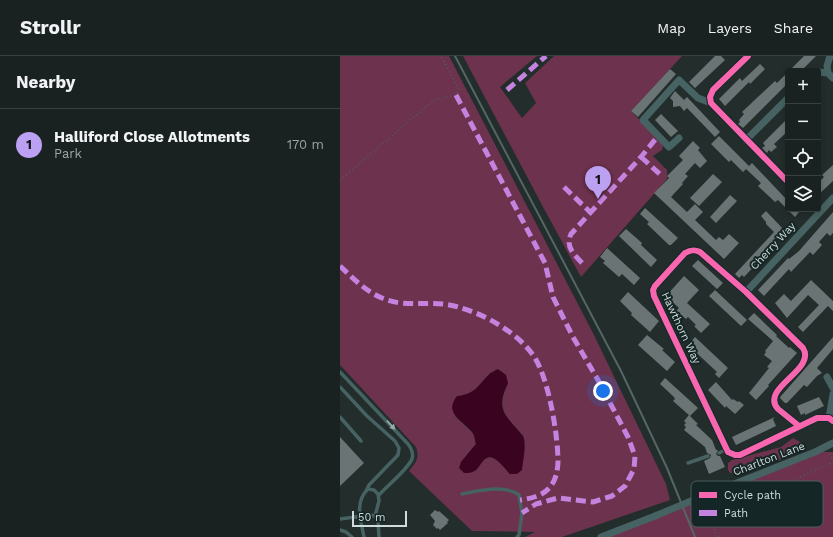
<!DOCTYPE html>
<html lang="en">
<head>
<meta charset="utf-8">
<style>
	:root { --surface:#1a2221; --page:#272f2e; --text:#f1f3f6; --muted:#9fa4a5; --line:#383f3f; --accent:#bca0f2 }
	body { margin:0; font-family:"Work Sans",sans-serif; background:var(--page); color:var(--text) }
	.controls { position:absolute; right:12px; top:12px; display:grid; overflow:hidden; border-radius:4px; box-shadow:0 2px 6px #0003 }
	.controls button { width:36px; height:36px; display:grid; place-items:center; padding:0; border:0; border-bottom:1px solid var(--line); background:var(--surface); color:var(--text); font:20px sans-serif }
	.scale { position:absolute; left:12px; bottom:10px; width:55px; box-sizing:border-box; padding-left:4px; border:2px solid #d0dbdb; border-top:0; font-size:11px; line-height:14px; white-space:nowrap; color:#d0dbdb; -webkit-text-stroke:3px #142726; paint-order:stroke }
	.you { position:absolute; left:263px; top:335px; width:14px; height:14px; margin:-10px; border:3px solid #fff; border-radius:50%; background:#1a73e8; box-shadow:0 0 0 6px #1a73e833 }
	.badge { display:grid; place-items:center; width:26px; height:26px; border-radius:50%; background:var(--accent); color:#111; font-size:13px; font-weight:700 }
	.pin { position:absolute; translate:-50% -33px; filter:drop-shadow(0 1px 2px #0008) }
	.pin::after { content:''; position:absolute; top:21px; width:14px; height:12px; background:inherit; clip-path:polygon(0 0,100% 0,50% 100%) }
	.list { margin:0; padding:0; list-style:none }
	h2 { display:flex; justify-content:space-between; align-items:center; height:52px; margin:0; padding:0 16px; font-size:17px }
	h2 small { font-size:13px; font-weight:400; color:var(--muted) }
	.list li { display:grid; grid-template-columns:26px 1fr auto; gap:12px; align-items:center; box-sizing:border-box; height:72px; padding:0 16px; border-top:1px solid var(--line) }
	.list b { display:block; font-size:15px; white-space:nowrap }
	.list p { margin:0; font-size:13px; white-space:nowrap; color:var(--muted) }
	.list em { font-size:13px; font-style:normal; color:var(--muted) }
	.icon { flex:none; width:22px; height:22px; fill:none; stroke:currentColor; stroke-width:2; stroke-linecap:round; stroke-linejoin:round }
	.map { position:relative; flex:none; width:493px; height:481px; overflow:hidden }
	header { display:flex; align-items:center; gap:24px; box-sizing:border-box; height:56px; padding:0 20px; background:var(--surface); border-bottom:1px solid var(--line) }
	header strong { font-size:19px }
	nav { display:flex; gap:22px; margin-inline-start:auto; font-size:14px }
	main { display:flex }
	aside { flex:1; background:var(--surface) }
	.map>svg:first-child { display:block }
	.green { fill:#6d324d; fill-rule:evenodd }
	.water { fill:#3a0421 }
	.building { fill:#6b7474 }
	.lines { fill:none; stroke-linecap:round; stroke-linejoin:round }
	.path { stroke:#4d6060; stroke-width:1.5; stroke-dasharray:1 3; stroke-linecap:butt }
	.lane { stroke:#476262; stroke-width:3.5 }
	.street { stroke:#476262; stroke-width:7 }
	.rail { stroke:#546666; stroke-width:2 }
	.street-bridge { stroke:#476262; stroke-width:7 }
	.quiet { stroke:#c483df; stroke-width:5; stroke-dasharray:10 5; stroke-linecap:butt }
	.cycleway-casing { stroke:#142726; stroke-width:8 }
	.cycleway { stroke:#f766af; stroke-width:6 }
	.oneway { fill:#99abab }
	.labels { text-anchor:middle; dominant-baseline:central; stroke-width:4; stroke-linejoin:round; paint-order:stroke }
	.street-label { font-size:11px; fill:#d0dbdb; stroke:#142726 }
	.key { fill:#142726; stroke:#4c5d5c; stroke-width:1 }
	.key-label { font-size:11px; fill:#d0dbdb }
</style>
</head>
<body>
<header>
<strong>Strollr</strong>
<nav><a>Map</a><a>Layers</a><a>Share</a></nav>
</header>
<main>
<aside>
<h2>Nearby<small></small></h2>
<ul class="list">
<li><span class="badge">1</span><div><b>Halliford Close Allotments</b><p>Park</p></div><em>170 m</em></li>
</ul>
</aside>
<div class="map">
<svg width="493" height="481" viewBox="0 0 493 481">
	<rect width="100%" height="100%" fill="#222d2c"/>
	<path class="green" d="M0 0H109L253 277 326 428 330 444 222 481H185L195 476 132 475 69 415C76 406 80 402 76 391L0 309ZM151 316 168 327C155 355 166 360 184 381L170 418C165 413 154 396 145 403 141 406 138 411 135 415L121 406 136 388 133 377 115 360 126 339 134 335Z
		M123 0H197L160 31 182 62 196 47 185 27 214 0H342L291 55 320 85 323 90 322 94 313 100 327 114V123L241 221 202 149Z
		M453 382 462 387V393L461 394C447 401 405 420 390 417L388 414V407L392 404 441 391Z
		M475 396H493V481H261Z"/>
	<path class="water" d="M158 313 166 319 168 327C157 350 161 355 177 373 179 376 183 379 184 383 186 392 183 404 182 414L177 418H170C165 413 160 406 155 403 145 396 141 410 136 414 132 417 128 417 124 417L119 412 121 406 136 388C135 384 135 379 132 376 123 364 103 358 117 340 141 338 140 321 158 313Z"/>
	<path class="building" d="M375 0H381L385 4 355 32 349 26Z
		M464 0H476L461 15H449Z
		M420 8 425 13 410 28 409 26 385 50 379 43 400 22 402 25Z
		M330 13 336 18 298 61 291 55Z
		M448 16V33L445 30 403 72 398 68 400 66 399 64 404 58 402 56 435 25 437 27Z
		M335 35 344 44 347 41 380 76 375 81 347 52 344 55 340 50 333 51V45L330 42Z
		M321 58 338 75 331 81 315 64Z
		M448 62V75L434 88 437 91 431 96 429 94 427 97 422 92 425 90 423 87Z
		M379 80 409 110 403 116 391 104 389 106 371 88Z
		M353 85 360 92 358 94 367 105 360 112 355 107 345 118 348 120 342 127 343 128 331 141 347 156 355 148 363 156 355 164 376 184 379 181 383 184 389 178 399 187 384 203 314 137 329 122 327 120 343 104 339 100Z
		M412 107 448 145V153H456L459 156 455 161 438 144 435 146 418 130 421 127 406 113Z
		M493 109V125L478 139V127L484 121 482 119Z
		M373 118 382 126 359 150 350 142Z
		M390 139 397 145 376 167 370 161Z
		M305 152 338 182 331 189H329L307 168 309 166 300 158Z
		M426 155 445 175 432 187 434 189 404 221 402 219 399 222 395 218 434 176 426 168V166L421 160Z
		M493 156V177L490 180 487 177 479 186 482 189 473 199 470 196 451 216 449 213 424 240 418 234 448 202 449 203 459 195Z
		M286 173 302 187 301 189 317 204 311 211 279 180Z
		M267 192 300 222 294 229 282 218 279 221 263 207 265 205 260 201Z
		M358 204 383 227 377 233 352 210Z
		M344 220 359 234 347 247 370 268 361 277 354 270 356 269 348 261 346 263 336 255 339 252 326 240Z
		M471 224 493 245V255L488 250 463 276 458 271 479 249 468 239 447 262 435 247 444 238 451 245Z
		M375 234 407 264 401 270 369 240Z
		M288 236 319 265 310 276 291 259 292 257 280 245Z
		M414 257 437 279 436 280 449 292 450 291 457 297 428 329 429 330 416 344 409 337 429 312 427 311 432 305 424 299 426 296 425 295 433 285 408 263Z
		M307 279 324 293 322 294 335 306 327 315 298 289Z
		M355 281 388 312 379 322 375 318 377 316 348 289Z
		M493 281V293L477 312 482 317 477 320 467 331 464 329 447 347H445L440 342 441 340Z
		M325 322 358 352 350 360 333 345 335 343 334 341 320 328Z
		M376 326 392 344 393 343 398 346 399 345 404 349 395 358 386 350 385 352 368 334Z
		M479 341 484 350 465 359V357L461 359 457 350Z
		M349 359 358 368 356 369 372 384 376 394H378L376 398 378 400H380L385 411 369 418 364 405 370 402 371 399 367 397 365 391 344 374 346 371 344 369 346 367 344 365Z
		M435 361 433 363 436 370 396 389 392 381Z
		M0 381 24 407 0 430Z
		M95 454 98 456 99 455 109 464 107 466 108 467 100 474 98 472 97 473 93 469 95 465 90 459Z"/>
	<g class="lines">
		<path class="path" d="M0 124 94 44 116 39 119 34 101 0
			M378 481 366 457 370 450 399 439H429L450 426 493 406 489 396"/>
		<path class="lane" d="M0 316 68 388C71 392 74 397 72 403 68 413 47 430 39 439
			M0 331 27 360 55 385 59 392 58 399 29 429 26 435
			M0 361 21 385
			M379 397 387 393
			M348 407 368 400
			M122 438C139 435 164 428 179 439L182 457 179 479 177 481
			M0 463 30 459 35 460
			M0 474 6 476 12 481
			M24 481C21 465 14 446 28 433L34 434 38 438 39 445 35 460 38 465 39 481"/>
		<path class="street" d="M408 0 373 34 370 41 371 47 448 126
			M478 16 488 17 493 22
			M488 17 487 10 490 0
			M339 82 329 91 303 64 339 24 358 42 371 47
			M406 84 448 42
			M406 236 493 142
			M487 321 493 332
			M489 362 493 338
			M459 370 438 353C419 332 477 314 463 292L406 236 360 196C354 193 350 194 345 197L315 230 313 234 314 240 388 396 395 399H400L477 362H489L493 365
			M356 443 475 396 493 387
			M261 481 315 460"/>
		<path class="rail" d="M115 0 281 315 327 412 355 481"/>
		<path class="street-bridge" d="M315 460 356 443"/>
		<path class="quiet" d="M167 34 206 0
			M116 39 205 207 213 241 233 281 258 324 288 381 295 400 294 413 285 430 272 440 253 446 218 442 196 448 182 457
			M301 101 322 120
			M224 131 250 156
			M242 207C234 198 225 191 231 178L301 101 318 80
			M0 210C18 227 34 244 61 247 80 249 99 245 118 251 145 258 180 278 195 302 209 325 218 379 218 406 217 431 205 441 180 444"/>
		<defs>
			<path id="cycleway" d="M408 0 373 34 370 41 371 47 448 126
				M459 370 438 353C419 332 477 314 463 292L406 236 360 196C354 193 350 194 345 197L315 230 313 234 314 240 388 396 395 399H400L477 362H489L493 365"/>
		</defs>
		<use href="#cycleway" class="cycleway-casing"/>
		<use href="#cycleway" class="cycleway"/>
	</g>
	<defs><path id="oneway-solid" d="M-6-.8H1V-3.2L6.5 0L1 3.2V.8H-6Z"/></defs>
	<use class="oneway" href="#oneway-solid" transform="translate(51 369) rotate(47)"/>
	<g class="labels">
		<g class="street-label">
			<text transform="translate(433 190) rotate(-47)">Cherry Way</text>
			<text transform="translate(341 272) rotate(65)">Hawthorn Way</text>
			<text transform="translate(429 403) rotate(-21)">Charlton Lane</text>
		</g>
	</g>
	<rect x="351" y="425" width="132" height="46" rx="6" class="key"/>
	<rect x="359" y="436" width="18" height="6" fill="#f766af"/>
	<rect x="359" y="454" width="18" height="6" fill="#c483df"/>
	<g class="key-label">
		<text x="384" y="443">Cycle path</text>
		<text x="384" y="461">Path</text>
	</g>
</svg>
<div class="controls">
<button>+</button>
<button>−</button>
<button><svg class="icon" aria-label="locate" viewBox="0 0 24 24"><circle cx="12" cy="12" r="6"/><path d="M12 2v4M12 18v4M2 12h4M18 12h4"/></svg></button>
<button><svg class="icon" aria-label="layers" viewBox="0 0 24 24"><path d="M12 4l9 5-9 5-9-5zM3 14l9 5 9-5"/></svg></button>
</div>
<div class="scale">50 m</div>
<div class="you"></div>
<div class="pin badge" style="left:258px;top:143px">1</div>
</div>
</main>
</body>
</html>
